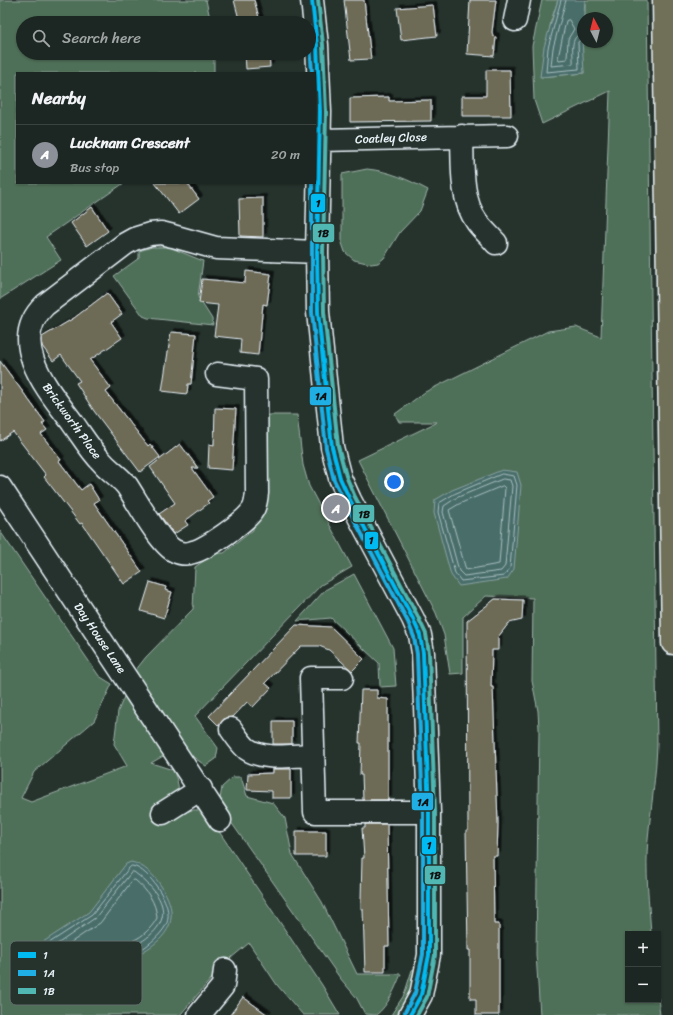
<!DOCTYPE html>
<html lang="en">
<head>
<meta charset="utf-8">
<style>
	:root { --surface:#1c2622; --page:#252e2a; --text:#f1f3f6; --muted:#a0a5a5; --line:#3a4340; --accent:#8c9099 }
	body { margin:0; font-family:Sriracha,sans-serif; background:var(--page); color:var(--text) }
	.controls { position:absolute; right:12px; bottom:12px; display:grid; overflow:hidden; border-radius:0px; box-shadow:0 1px 3px #0004 }
	.controls button { width:36px; height:36px; display:grid; place-items:center; padding:0; border:0; border-bottom:1px solid var(--line); background:var(--surface); color:var(--text); font:20px sans-serif }
	.compass { position:absolute; left:577px; top:12px; width:36px; height:36px; border-radius:50%; background:var(--surface); box-shadow:0 1px 3px #0004; rotate:353deg }
	.you { position:absolute; left:394px; top:482px; width:14px; height:14px; margin:-10px; border:3px solid #fff; border-radius:50%; background:#1a73e8; box-shadow:0 0 0 6px #1a73e833 }
	.badge { display:grid; place-items:center; width:26px; height:26px; border-radius:50%; background:var(--accent); color:#fff; font-size:13px; font-weight:700 }
	.pin { position:absolute; translate:-50% -50%; border:2px solid #fff; box-shadow:0 1px 4px #0006 }
	.list { margin:0; padding:0; list-style:none }
	h2 { display:flex; justify-content:space-between; align-items:center; height:52px; margin:0; padding:0 16px; font-size:17px }
	h2 small { font-size:13px; font-weight:400; color:var(--muted) }
	.list li { display:grid; grid-template-columns:26px 1fr auto; gap:12px; align-items:center; box-sizing:border-box; height:60px; padding:0 16px; border-top:1px solid var(--line) }
	.list b { display:block; font-size:15px; white-space:nowrap }
	.list p { margin:0; font-size:13px; white-space:nowrap; color:var(--muted) }
	.list em { font-size:13px; font-style:normal; color:var(--muted) }
	.icon { flex:none; width:22px; height:22px; fill:none; stroke:currentColor; stroke-width:2; stroke-linecap:round; stroke-linejoin:round }
	.map { position:relative; flex:none; width:673px; height:1015px; overflow:hidden }
	.search { position:absolute; background:var(--surface); box-shadow:0 1px 3px #0004; left:16px; top:16px; width:300px; height:44px; display:flex; align-items:center; gap:10px; box-sizing:border-box; padding:0 14px; border-radius:22px; color:var(--muted); font-size:15px }
	.panel { position:absolute; background:var(--surface); box-shadow:0 1px 3px #0004; left:16px; top:72px; width:300px; height:112px; border-radius:0px }
	.map>svg:first-child { display:block }
	.green { fill:#4f6f59; stroke:#9cb0a8 }
	.water { fill:#496e6b; stroke:#89a2a3 }
	.lines { fill:none; stroke-linecap:round; stroke-linejoin:round }
	.shore { stroke:#a8bdc0; stroke-width:1 }
	.building { fill:#6d6b56; stroke:#e8f1f8; filter:url(#shadow) }
	.minor-casing { stroke:#e8f1f8; stroke-width:25 }
	.highway-casing { stroke:#e8f1f8; stroke-width:25 }
	.minor { stroke:#26332d; stroke-width:22 }
	.highway { stroke:#706f59; stroke-width:22 }
	.bus-1-casing { stroke:#26332d; stroke-width:7 }
	.bus-2-casing { stroke:#26332d; stroke-width:7 }
	.bus-3-casing { stroke:#26332d; stroke-width:7 }
	.bus-1 { stroke:#00baf2; stroke-width:4 }
	.bus-2 { stroke:#1fafe5; stroke-width:4 }
	.bus-3 { stroke:#50b7b3; stroke-width:4 }
	.labels { text-anchor:middle; dominant-baseline:central; stroke-width:3; stroke-linejoin:round; paint-order:stroke }
	.street-label { font-size:12px; fill:#e8f1f8; stroke:#26332d }
	.key { fill:#26332d; stroke:#606c6a; stroke-width:1 }
	.key-label { font-size:11px; fill:#e8f1f8 }
	.line-badge { stroke:#26332d; stroke-width:1.5 }
	.pale-badge-label { font-size:11px; text-anchor:middle; font-weight:bold; fill:#111 }
</style>
</head>
<body>
<div class="map">
<svg width="673" height="1015" viewBox="0 0 673 1015">
	<defs>
		<filter id="shadow"><feDropShadow dx="3.5" dy="-3.5" stdDeviation="0" flood-color="#0009"/></filter>
	</defs>
	<rect width="100%" height="100%" fill="#26332d"/>
	<filter id="ink" filterUnits="userSpaceOnUse"><feTurbulence type="fractalNoise" baseFrequency=".025" numOctaves="2"/><feDisplacementMap in="SourceGraphic" scale="8" xChannelSelector="R" yChannelSelector="G"/><feConvolveMatrix kernelMatrix="1 2 1 2 8 2 1 2 1" color-interpolation-filters="sRGB"/></filter>
	<g filter="url(#ink)">
		<path class="green" d="M0 0H206L211 23H23V53H214V73H17V183H124L46 237 61 260 0 299Z
			M542 0H558L551 21 541 77 584 73 582 56 583 31V42H607V18H585V0H647L657 744C656 776 651 807 648 839 645 871 649 902 651 934H628V1000H658V998L660 1015H540L536 954 539 729 538 711 532 681 533 598 486 596 463 617V673L450 674 444 635 436 613 358 460 437 422H399L395 414 425 392 548 331 576 327 601 337 610 91 542 124 534 100 532 46Z
			M367 169C389 171 409 180 428 190L420 211 400 232 384 258 378 263 371 264 354 260 345 252 342 243V174Z
			M152 247H169L203 261 198 297 212 319 213 325 148 318 143 316 114 276 139 258V251Z
			M268 415H297L303 465 309 486 352 567 321 585 195 716 218 748 216 759 206 766 179 747 151 763 173 770C183 792 178 800 170 821 182 814 191 806 206 812L322 985 340 1015H303L277 985 249 943 225 963 180 1015H0V531L99 676 112 684 94 721 34 772 21 798 31 802 127 766 114 744 118 711 135 671 146 657 193 609 195 567 215 553H224L253 530 252 520 263 504Z
			M354 574 393 648 396 686 380 687 379 663 331 618 297 621 325 590Z
			M233 777H241L247 796 273 803 285 818 292 854 322 902 357 974H401C395 988 389 1005 376 1015L365 1014 356 997 340 978 219 805 222 787Z
			M414 969 416 970C413 987 406 1000 398 1015H391L404 995 412 970Z"/>
		<path class="water" d="M558 0H585L582 38 584 73 540 77 544 47Z
			M502 470 517 472 521 485 514 569 507 579 459 586 451 575 434 513 435 500 452 490Z
			M131 862C143 864 155 876 161 886 193 934 143 954 105 968 94 972 73 981 61 976 50 972 45 961 40 951L43 942 89 912 126 864Z"/>
		<g class="lines">
			<path class="shore" d="M561 0 548 48 546 72 579 69 578 42 583 38
				M566 0 553 48 551 66 573 64C574 54 568 36 583 33
				M569 20 574 29 568 39 567 59 559 60 558 58 566 21Z
				M502 474 514 476 517 485 510 568 504 576 461 581 455 573 438 512 439 503 454 494Z
				M503 479 510 480 512 486 505 566 501 571 464 576 459 571 443 512 444 506 456 498Z
				M503 486 505 488 499 564 466 570 449 510 459 504Z
				M132 866C141 867 152 879 157 887 164 897 172 913 166 925 162 933 153 941 145 947 133 955 79 975 64 973 54 971 48 959 45 950L46 945 92 915 129 868Z
				M132 872H134C192 916 152 942 103 959 93 962 75 971 64 967 57 965 51 955 50 949L95 918Z
				M133 880H135C147 890 156 902 157 918 153 926 145 934 138 938 126 945 79 963 67 962 63 961 58 955 58 951L100 923Z"/>
		</g>
		<path class="building" d="M234 0H254L260 21 240 23Z
			M344 0H364L371 59 351 60Z
			M470 0H496L492 32 493 36 496 37 494 56 467 54Z
			M433 5 437 36 401 40 397 8Z
			M245 53H269L270 67 246 69Z
			M486 70H510L511 116H462V96H486Z
			M389 97V101L431 100V121L350 122V98Z
			M155 183H187L199 199 179 214Z
			M263 198V237L240 236 239 199Z
			M92 207 108 231 87 246 71 223Z
			M246 271 271 274 267 305 263 304 258 355 240 353 241 339 214 336 218 305 199 303 202 279 245 283Z
			M107 293 122 314 111 322 122 338 90 360 111 388 106 392 148 446 150 444 160 457 140 472 94 411 76 383 80 381 61 355 53 361 42 346V337L74 318Z
			M171 332 196 334 191 384H188L187 394 162 391Z
			M0 361 45 422 42 424 47 430 41 434 61 460 59 461 81 490 89 484 99 500 94 503 142 572 124 584 82 523 80 524 51 486 44 477 46 475 13 432 0 441Z
			M215 408 236 409 232 470 208 468 209 444 214 445Z
			M180 444 198 468H192L213 497 207 501 209 503 185 521 188 525 174 534 159 514 175 503 150 467Z
			M150 582 166 587 165 590 172 592 164 618 141 611Z
			M495 599 523 600 522 620 509 623 498 637V650H492L491 687H493L498 823 497 856H493L494 924H499V1015H476V999H470V950H468L466 831H468L467 621Z
			M296 625 331 627 364 659 352 671 329 650 319 646H301L265 683 271 688 253 707 247 702 233 717 224 719 219 726 209 716Z
			M361 690H377V698L388 699V800H363L362 775H360L361 743H359Z
			M273 721H292V744H273Z
			M273 769H291V798H272V791L247 790 248 774 273 773Z
			M365 824H387L389 946H385V972H365L363 909H361V900L362 858H364L362 828H365Z
			M296 831H326V856H296Z
			M243 997 268 1015H230Z"/>
		<g class="lines">
			<defs>
				<path id="minor" d="M312 0 317 45 320 112 317 252 318 312 332 447 340 478 350 500 413 619 420 635 423 653 429 812V955L421 995 410 1015
					M515 20 519 0
					M462 136C463 164 460 199 477 222 483 230 490 236 496 243
					M320 140 507 136
					M217 374 256 379 257 493C256 499 256 506 252 511 245 522 206 549 193 552 188 554 181 554 175 551 161 545 137 501 127 486 120 477 110 471 103 463 91 451 82 436 72 422 48 390 6 342 45 305L125 244 134 239 150 234 161 233 173 236 216 248 317 252
					M0 487 220 820
					M342 678H311L315 812H429
					M231 729C236 736 241 744 247 749 264 761 293 755 313 755
					M163 813 201 789
					M199 1015 223 986 225 970"/>
				<path id="highway" d="M664 0 673 643"/>
			</defs>
			<use href="#minor" class="minor-casing"/>
			<use href="#highway" class="highway-casing"/>
			<use href="#minor" class="minor"/>
			<use href="#highway" class="highway"/>
			<defs>
				<path id="bus-1" d="M312 0 317 45 320 112 317 252 318 312 332 447 340 478 350 500 413 619 420 635 423 653 429 812V955L421 995 410 1015"/>
				<path id="bus-2" d="M309 27 312 73
					M312 183V312L326 448 334 480 345 502 408 622 414 637 417 654 423 812V954L415 993 405 1012"/>
				<path id="bus-3" d="M318 0 323 45 326 112 323 252 324 312 338 446 346 476 355 497 418 617 426 634 429 653 435 812V955L427 997 417 1015"/>
			</defs>
			<use href="#bus-1" class="bus-1-casing"/>
			<use href="#bus-2" class="bus-2-casing"/>
			<use href="#bus-3" class="bus-3-casing"/>
			<use href="#bus-1" class="bus-1"/>
			<use href="#bus-2" class="bus-2"/>
			<use href="#bus-3" class="bus-3"/>
		</g>
	</g>
	<g class="labels">
		<g class="street-label">
			<text transform="translate(391 138) rotate(-2)">Coatley Close</text>
			<text transform="translate(72 421) rotate(54)">Brickworth Place</text>
			<text transform="translate(100 638) rotate(56)">Day House Lane</text>
		</g>
	</g>
	<rect x="10" y="941" width="132" height="64" rx="6" class="key"/>
	<rect x="18" y="952" width="18" height="6" fill="#00baf2"/>
	<rect x="18" y="970" width="18" height="6" fill="#1fafe5"/>
	<rect x="18" y="988" width="18" height="6" fill="#50b7b3"/>
	<g class="key-label">
		<text x="43" y="959">1</text>
		<text x="43" y="977">1A</text>
		<text x="43" y="995">1B</text>
	</g>
	<g class="line-badge">
		<rect x="310" y="193" width="16" height="20" rx="4" fill="#00baf2"/>
		<rect x="312" y="223" width="23" height="20" rx="4" fill="#50b7b3"/>
		<rect x="309" y="386" width="23" height="20" rx="4" fill="#1fafe5"/>
		<rect x="352" y="504" width="23" height="19" rx="4" fill="#50b7b3"/>
		<rect x="364" y="531" width="15" height="19" rx="4" fill="#00baf2"/>
		<rect x="411" y="792" width="23" height="19" rx="4" fill="#1fafe5"/>
		<rect x="421" y="836" width="16" height="19" rx="4" fill="#00baf2"/>
		<rect x="424" y="865" width="22" height="20" rx="4" fill="#50b7b3"/>
	</g>
	<g class="pale-badge-label">
		<text x="318" y="207">1</text>
		<text x="323" y="237">1B</text>
		<text x="321" y="400">1A</text>
		<text x="364" y="518">1B</text>
		<text x="371" y="544">1</text>
		<text x="423" y="806">1A</text>
		<text x="429" y="849">1</text>
		<text x="435" y="879">1B</text>
	</g>
</svg>
<div class="controls">
<button>+</button>
<button>−</button>
</div>
<svg class="compass" viewBox="-18 -18 36 36"><path d="M0-13l5 13h-10z" fill="#e53935"/><path d="M0 13l5-13h-10z" fill="#a0a5a5"/></svg>
<div class="you"></div>
<div class="pin badge" style="left:336px;top:508px">A</div>
<div class="search"><svg class="icon" aria-label="search" viewBox="0 0 24 24"><circle cx="10" cy="10" r="6"/><path d="M15 15l6 6"/></svg>Search here</div>
<section class="panel">
<h2>Nearby<small></small></h2>
<ul class="list">
<li><span class="badge">A</span><div><b>Lucknam Crescent</b><p>Bus stop</p></div><em>20 m</em></li>
</ul>
</section>
</div>
</body>
</html>
